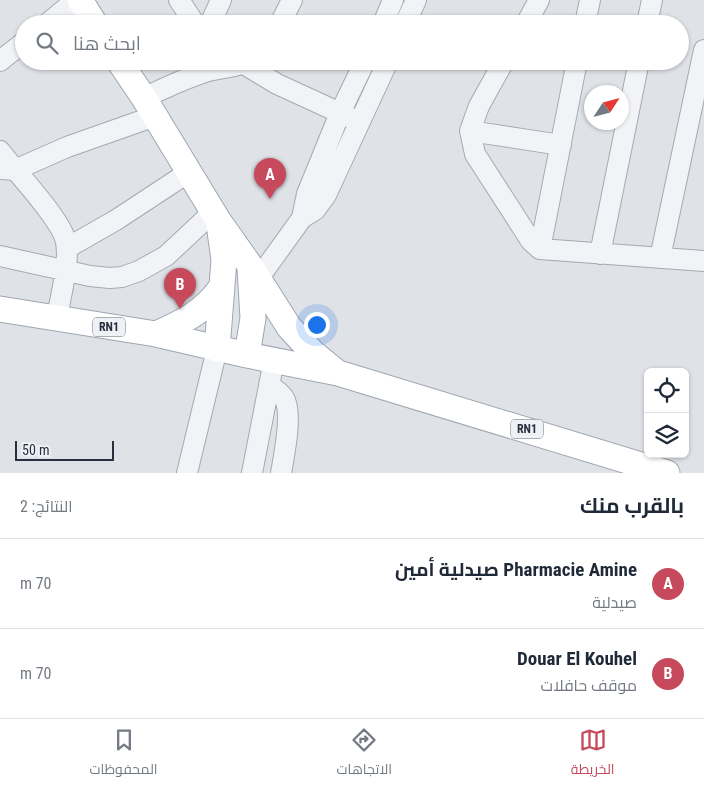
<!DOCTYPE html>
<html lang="ar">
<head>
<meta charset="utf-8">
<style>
	:root { --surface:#fff; --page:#f2f2f3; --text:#1f2937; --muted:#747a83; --line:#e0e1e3; --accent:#c64a5b }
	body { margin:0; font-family:"Roboto Condensed",Cairo,sans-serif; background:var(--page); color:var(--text); direction:rtl }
	.controls { position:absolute; right:15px; bottom:15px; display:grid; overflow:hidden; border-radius:8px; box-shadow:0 1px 4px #0004 }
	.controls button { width:45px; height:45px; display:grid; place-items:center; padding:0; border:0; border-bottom:1px solid var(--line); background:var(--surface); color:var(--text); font:25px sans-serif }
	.compass { position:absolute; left:584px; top:85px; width:45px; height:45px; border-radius:50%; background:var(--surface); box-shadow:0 1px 4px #0004; rotate:54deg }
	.scale { position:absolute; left:15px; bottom:12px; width:99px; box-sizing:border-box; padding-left:5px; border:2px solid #29303d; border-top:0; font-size:14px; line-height:18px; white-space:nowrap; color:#29303d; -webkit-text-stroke:4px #eef1f5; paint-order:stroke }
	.you { position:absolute; left:316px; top:324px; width:18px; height:18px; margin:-12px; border:4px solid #fff; border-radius:50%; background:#1a73e8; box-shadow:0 0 0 8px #1a73e833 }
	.badge { display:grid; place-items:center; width:32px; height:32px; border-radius:50%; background:var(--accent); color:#fff; font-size:16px; font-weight:700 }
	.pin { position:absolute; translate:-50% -41px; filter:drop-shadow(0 1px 2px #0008) }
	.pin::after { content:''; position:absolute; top:26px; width:18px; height:15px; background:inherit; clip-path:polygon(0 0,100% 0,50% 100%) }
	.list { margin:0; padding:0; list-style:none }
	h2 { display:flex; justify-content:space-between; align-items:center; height:65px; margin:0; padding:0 20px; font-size:21px }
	h2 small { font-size:16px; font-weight:400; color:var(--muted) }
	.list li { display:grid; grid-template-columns:32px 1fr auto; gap:15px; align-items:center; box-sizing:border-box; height:90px; padding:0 20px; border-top:1px solid var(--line) }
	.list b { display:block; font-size:19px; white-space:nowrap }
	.list p { margin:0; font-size:16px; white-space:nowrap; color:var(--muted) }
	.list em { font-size:16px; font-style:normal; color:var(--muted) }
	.icon { flex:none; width:28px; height:28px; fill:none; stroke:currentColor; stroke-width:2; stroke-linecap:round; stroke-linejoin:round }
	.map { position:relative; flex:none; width:704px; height:473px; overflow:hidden; direction:ltr }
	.search { position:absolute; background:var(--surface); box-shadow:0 1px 4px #0004; left:15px; right:15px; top:15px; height:55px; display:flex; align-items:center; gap:12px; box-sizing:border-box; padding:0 18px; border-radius:28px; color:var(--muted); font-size:19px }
	.sheet { height:245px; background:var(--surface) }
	nav { display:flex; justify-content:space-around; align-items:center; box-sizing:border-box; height:70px; border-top:1px solid var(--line); background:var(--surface); font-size:14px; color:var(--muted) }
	nav a { display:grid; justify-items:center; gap:2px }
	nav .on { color:var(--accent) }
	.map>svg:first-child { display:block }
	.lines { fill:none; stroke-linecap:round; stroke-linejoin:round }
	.minor-casing { stroke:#a5a9b1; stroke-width:22 }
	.major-casing { stroke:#9fa6b2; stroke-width:27 }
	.minor { stroke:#f1f3f6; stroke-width:20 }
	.major { stroke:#fff; stroke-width:25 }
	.labels { text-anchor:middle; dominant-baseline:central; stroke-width:4.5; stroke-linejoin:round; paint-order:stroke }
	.shield { fill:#eef1f5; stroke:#646a74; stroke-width:1 }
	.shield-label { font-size:12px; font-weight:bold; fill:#29303d }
</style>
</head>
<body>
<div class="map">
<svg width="704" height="473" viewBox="0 0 704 473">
	<rect width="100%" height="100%" fill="#dfe2e7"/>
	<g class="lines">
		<defs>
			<path id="minor" d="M179 0 195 24
				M47 24 76 0
				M210 24 221 0
				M280 24 292 0
				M383 24 393 0
				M405 24 416 0
				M526 24 539 0
				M585 24 590 0
				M647 24 652 0
				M0 61 24 42
				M504 61 479 106 470 131 475 154 531 241 540 249 704 261
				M244 64 277 84 351 118
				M144 98C164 88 184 79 205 72 220 67 237 68 250 61
				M470 131 561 145
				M0 151C15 171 62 220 66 242 70 264 60 296 57 319
				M2 169 15 170 67 147 155 116
				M302 218 307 194 340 113 365 61
				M67 248 116 220 189 172
				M540 249 577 61
				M600 254 639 61
				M0 256 90 276 110 278 122 277 139 271 166 256 213 212
				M660 258 704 50
				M258 279 302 218 315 210 326 195 388 61
				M269 385C274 389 280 392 284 398 293 412 284 456 281 473
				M187 473 217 349
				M252 473 274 360"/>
			<path id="major" d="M80 0 95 24
				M119 61 144 98 218 220 249 264 289 327 312 352 334 370
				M0 309 156 334 247 355 338 373 667 473
				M156 334C181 323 204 312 220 289
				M217 349 224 260 219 224
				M247 355 253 318 250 269"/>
		</defs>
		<use href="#minor" class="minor-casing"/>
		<use href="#major" class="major-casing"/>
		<use href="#minor" class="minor"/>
		<use href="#major" class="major"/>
	</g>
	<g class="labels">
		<g class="shield">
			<rect x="93" y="317.5" width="32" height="19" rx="4"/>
			<rect x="511" y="419.5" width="32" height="19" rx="4"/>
		</g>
		<g class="shield-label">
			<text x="109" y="327">RN1</text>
			<text x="527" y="429">RN1</text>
		</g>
	</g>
</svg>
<div class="controls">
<button><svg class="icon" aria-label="locate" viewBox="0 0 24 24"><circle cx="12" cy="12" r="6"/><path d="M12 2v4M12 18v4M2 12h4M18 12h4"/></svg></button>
<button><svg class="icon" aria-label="layers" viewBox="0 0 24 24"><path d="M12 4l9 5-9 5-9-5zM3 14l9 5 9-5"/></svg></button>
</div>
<svg class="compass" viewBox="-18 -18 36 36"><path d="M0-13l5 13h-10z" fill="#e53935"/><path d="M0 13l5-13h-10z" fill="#747a83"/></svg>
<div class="scale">50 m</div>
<div class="you"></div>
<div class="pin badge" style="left:270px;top:199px">A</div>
<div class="pin badge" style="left:180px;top:309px">B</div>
<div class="search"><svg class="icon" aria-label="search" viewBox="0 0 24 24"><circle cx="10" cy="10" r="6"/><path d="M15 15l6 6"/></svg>ابحث هنا</div>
</div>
<section class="sheet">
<h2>بالقرب منك<small>النتائج: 2</small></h2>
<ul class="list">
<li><span class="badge">A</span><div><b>Pharmacie Amine صيدلية أمين</b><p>صيدلية</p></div><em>70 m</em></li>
<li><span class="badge">B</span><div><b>Douar El Kouhel</b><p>موقف حافلات</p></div><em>70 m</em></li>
</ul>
</section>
<nav>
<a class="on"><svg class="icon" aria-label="map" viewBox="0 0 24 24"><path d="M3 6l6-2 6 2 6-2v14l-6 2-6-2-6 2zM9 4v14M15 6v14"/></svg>الخريطة</a>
<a><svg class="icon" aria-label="directions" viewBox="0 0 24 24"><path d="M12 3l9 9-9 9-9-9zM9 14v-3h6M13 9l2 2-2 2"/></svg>الاتجاهات</a>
<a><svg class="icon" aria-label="saved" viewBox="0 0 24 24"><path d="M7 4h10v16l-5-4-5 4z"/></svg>المحفوظات</a>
</nav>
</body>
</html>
